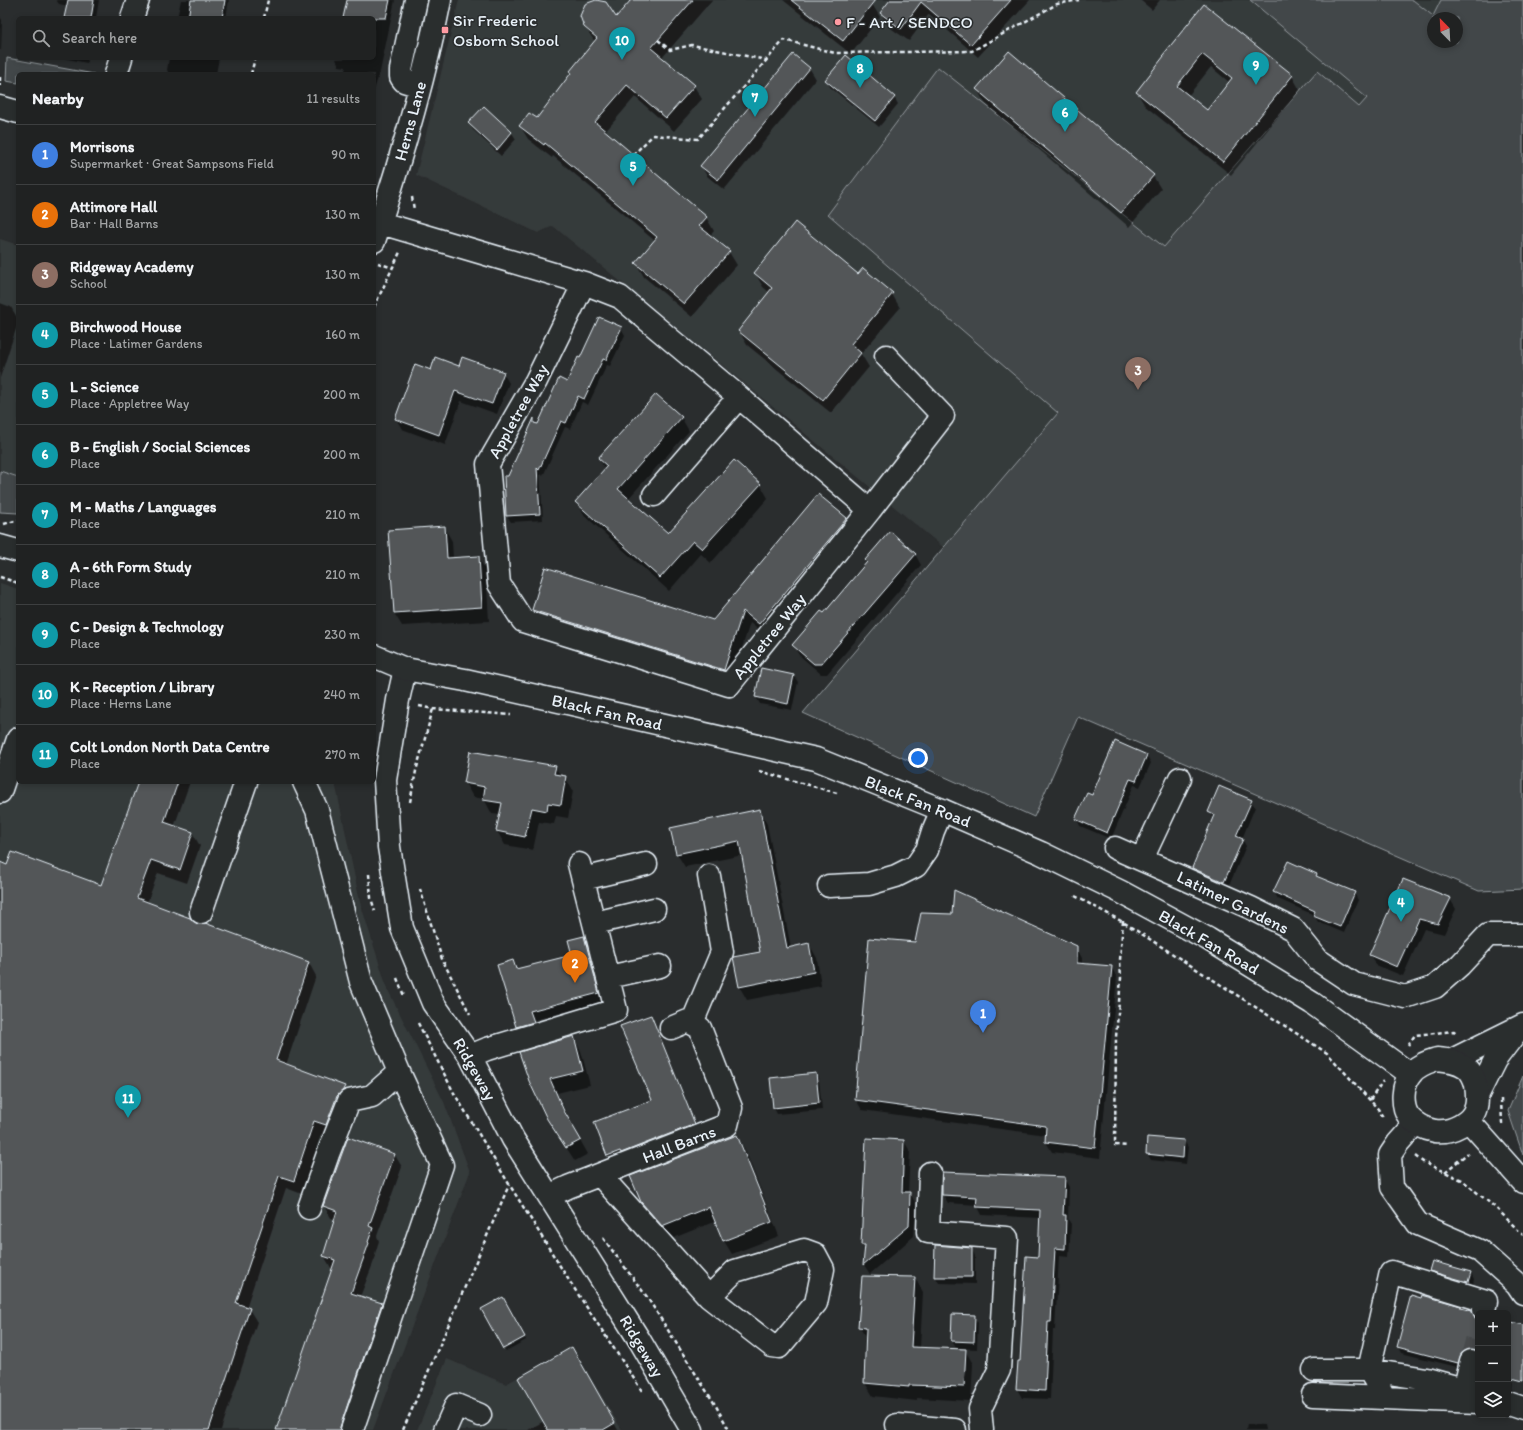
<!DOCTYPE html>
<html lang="en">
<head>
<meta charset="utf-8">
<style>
	:root { --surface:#202222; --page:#282a2a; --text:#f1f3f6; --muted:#a2a4a5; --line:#3d3f40; --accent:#bca0f2 }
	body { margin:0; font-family:Itim,sans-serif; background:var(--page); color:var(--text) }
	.controls { position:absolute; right:12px; bottom:12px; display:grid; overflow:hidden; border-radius:6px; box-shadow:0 2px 6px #0003 }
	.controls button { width:36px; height:36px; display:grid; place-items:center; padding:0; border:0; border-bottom:1px solid var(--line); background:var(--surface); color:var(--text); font:20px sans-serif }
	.compass { position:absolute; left:1427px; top:12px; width:36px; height:36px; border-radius:50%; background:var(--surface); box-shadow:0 2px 6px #0003; rotate:336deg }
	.you { position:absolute; left:918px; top:758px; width:14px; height:14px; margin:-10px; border:3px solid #fff; border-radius:50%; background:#1a73e8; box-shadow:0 0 0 6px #1a73e833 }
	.badge { display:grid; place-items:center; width:26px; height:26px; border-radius:50%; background:var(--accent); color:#fff; font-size:13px; font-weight:700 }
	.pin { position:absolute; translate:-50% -33px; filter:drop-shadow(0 1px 2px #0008) }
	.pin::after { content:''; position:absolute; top:21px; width:14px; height:12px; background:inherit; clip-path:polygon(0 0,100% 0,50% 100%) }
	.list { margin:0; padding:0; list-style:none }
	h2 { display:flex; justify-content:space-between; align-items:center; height:52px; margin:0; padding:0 16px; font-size:17px }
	h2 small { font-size:13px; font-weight:400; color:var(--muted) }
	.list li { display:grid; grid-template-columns:26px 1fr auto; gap:12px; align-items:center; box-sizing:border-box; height:60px; padding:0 16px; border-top:1px solid var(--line) }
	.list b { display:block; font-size:15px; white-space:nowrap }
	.list p { margin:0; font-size:13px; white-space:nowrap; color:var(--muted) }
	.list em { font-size:13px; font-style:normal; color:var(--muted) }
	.icon { flex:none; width:22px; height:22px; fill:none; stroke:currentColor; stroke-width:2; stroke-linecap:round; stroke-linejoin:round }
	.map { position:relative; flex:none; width:1523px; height:1430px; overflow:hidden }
	.search { position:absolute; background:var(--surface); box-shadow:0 2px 6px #0003; left:16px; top:16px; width:360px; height:44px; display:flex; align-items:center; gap:10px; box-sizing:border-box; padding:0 14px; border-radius:6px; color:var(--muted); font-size:15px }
	.panel { position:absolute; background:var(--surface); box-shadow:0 2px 6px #0003; left:16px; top:72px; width:360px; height:712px; border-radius:6px }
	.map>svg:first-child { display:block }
	.built { fill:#363a3b; fill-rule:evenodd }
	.green { fill:#424648; stroke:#959ca0; fill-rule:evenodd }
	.shadow { fill:#0007; fill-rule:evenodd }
	.building { fill:#535759; stroke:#e8f1f8; fill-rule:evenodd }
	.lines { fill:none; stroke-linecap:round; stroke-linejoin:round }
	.minor-tunnel { stroke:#464a4c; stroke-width:22; stroke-dasharray:22 11; stroke-linecap:butt }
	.minor-casing { stroke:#e8f1f8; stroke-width:25 }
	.major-casing { stroke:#e8f1f8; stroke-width:25 }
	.path { stroke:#e8f1f8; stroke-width:2.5; stroke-dasharray:4 3; stroke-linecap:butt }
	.minor { stroke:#2a2d2e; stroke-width:22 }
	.major { stroke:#2a2d2e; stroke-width:22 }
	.poi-dot { fill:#ff9aa2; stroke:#2a2d2e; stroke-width:1.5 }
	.labels { text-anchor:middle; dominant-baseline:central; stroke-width:3; stroke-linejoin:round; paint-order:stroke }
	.poi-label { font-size:17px; fill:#e8f1f8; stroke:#2a2d2e; text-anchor:start }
	.street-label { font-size:17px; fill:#e8f1f8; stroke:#2a2d2e }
</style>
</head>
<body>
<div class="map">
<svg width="1523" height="1430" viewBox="0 0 1523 1430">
	<rect width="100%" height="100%" fill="#2a2d2e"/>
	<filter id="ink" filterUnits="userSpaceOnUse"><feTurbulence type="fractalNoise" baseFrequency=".025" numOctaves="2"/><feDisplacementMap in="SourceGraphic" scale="8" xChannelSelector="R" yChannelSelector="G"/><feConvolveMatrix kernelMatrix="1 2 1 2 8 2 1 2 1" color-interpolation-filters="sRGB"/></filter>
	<g filter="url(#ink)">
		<path class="built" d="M459 0H1523V889L1479 891 1078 717 1034 817 803 713 943 547 553 226 538 233 416 175ZM1433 18H1457V42H1433Z
			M0 239 18 245V477L0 471Z
			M0 583 18 589V782H335L360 902 387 988 444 1102 470 1172 373 1430H0Z
			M572 1347 622 1430H417L447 1359 506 1384Z"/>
		<path class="green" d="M1250 0H1413L1433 16 1441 0H1523V889L1479 891 1078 717 1034 817 803 713 1058 413 828 214 938 67 1164 247 1317 71 1359 107 1367 98ZM1433 18H1457V42H1433Z
			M7 58 94 74H18V83L6 81Z
			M0 471 18 477V513L0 512Z
			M1523 1076V1155L1508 1111Z"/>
		<path class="shadow" d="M56 0H99L96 18H65L68 6 59 4Z
			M181 0H229L226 18H177Z
			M348 0H395L380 72 374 90V74H344L346 67 339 66 336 59 374 58V18H344Z
			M632 0H712L662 58 694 86 702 99 674 131 635 97 605 132 706 217 714 231 710 236 729 252 737 265 692 317 644 277 636 263 655 241 553 156 552 158 528 139 520 126 537 120 595 42 585 27 616 19Z
			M783 0H868L872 4 880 17 851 54Z
			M891 0H1030L978 57 929 14 909 41 889 27 881 14Z
			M1140 0H1160L1152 10Z
			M1204 5 1292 76 1300 90 1231 175 1145 106 1137 92ZM1211 67 1230 83 1207 112 1188 96Z
			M0 17 2 20 1 50H0Z
			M793 55 810 69 816 79 724 190 707 176 701 166Z
			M63 58H88L87 63Z
			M169 58H219L216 74H169L167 70Z
			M827 80 894 97 898 104 879 127 830 87Z
			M977 90 1153 176 1161 189 1129 227 985 103Z
			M484 107 512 133 516 139 501 156 473 130 469 124Z
			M755 273 858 275 892 294 900 308 861 354 869 367 831 413 747 345 739 331 770 293 763 287Z
			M0 303 11 307 18 319V323L0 378Z
			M621 328 625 335 610 366 607 365 588 405 582 402 570 429 565 427 543 476 540 473 543 520 511 522 507 516 509 477 534 421 538 425 567 383 580 359Z
			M431 372 503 373 509 383 497 414 461 401 445 445 402 429 396 419Z
			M681 417 689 431 628 499 668 535 760 484 768 498 711 563 701 554 669 591 585 516 577 502 605 469 599 459Z
			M818 496 846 519 854 531 766 636 750 623 731 682 540 623 533 610 713 621Z
			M444 527 452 541 453 558 478 557 486 571 489 621 402 626 394 613Z
			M915 554 921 565 827 674H821L799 655 793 645 824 614 868 563Z
			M794 676 798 682 792 710 760 704 756 697Z
			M1116 743 1147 756 1151 763 1140 787 1134 785 1111 839 1080 826 1077 819 1093 797Z
			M555 767 561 776 565 777 573 791 568 818 556 816 554 824 539 822 533 850 505 845 497 831 501 815 492 814 484 799 473 797 465 783Z
			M139 782H190L174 827 192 832 200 846 187 883 158 873 147 903 196 925 309 963 316 976 286 1065 344 1086 352 1100 333 1138 321 1134 302 1194 286 1188 246 1308 249 1309 257 1322 221 1430H0V863L102 886Z
			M1251 801 1255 807 1242 839 1246 846 1228 888 1197 875 1193 868 1214 820 1209 812Z
			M759 810 767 824 791 948 809 944 817 958 821 986 747 1000 739 986 761 952 743 855 685 867 677 854Z
			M1316 875 1318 878 1354 893 1358 900 1344 933 1318 922 1314 915 1278 899 1274 892Z
			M1403 880 1450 899 1456 909 1444 934 1424 929 1403 976 1376 965 1370 955Z
			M584 937 589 945 603 1002 534 1020 538 1031 522 1036 516 1027 498 965 513 961 518 970 573 956Z
			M1076 947 1082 958V964L1111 967 1117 977 1100 1158 1052 1152 1046 1142V1135L862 1110 856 1100Z
			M650 1016 656 1027 700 1135 614 1166 608 1156 595 1123 653 1100Z
			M573 1037 581 1051 590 1085 557 1093 571 1124 588 1154 575 1161 547 1118 530 1080Z
			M815 1074 819 1080 822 1110 777 1114 774 1108Z
			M737 1136 745 1150 779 1236 732 1254 724 1241 716 1221 671 1239 650 1216 642 1202Z
			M349 1138 395 1155 402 1167 377 1236 379 1241 375 1254 376 1256 360 1297 381 1304 388 1316 349 1430H277L333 1269 331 1268 324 1256 335 1219 331 1218 324 1206Z
			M904 1141 910 1151 908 1193H910L916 1204 914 1236 870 1274 864 1265 865 1251 862 1244Z
			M1184 1141 1188 1147 1186 1164 1151 1160 1147 1153Z
			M1064 1178 1069 1187 1068 1219 1071 1224 1069 1257 1059 1256 1055 1330H1053L1050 1399 1022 1398 1017 1389 1019 1362H1021L1039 1258 1041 1218 982 1215 977 1205 948 1203 943 1195Z
			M972 1249 975 1256V1284L939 1283 935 1276Z
			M1430 1270 1471 1273 1474 1279 1472 1289 1434 1277Z
			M915 1278 923 1292 920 1348 965 1350 973 1364 971 1401 917 1398V1401L873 1396 865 1383 867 1340 859 1326Z
			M1462 1310 1478 1322V1354L1461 1368 1401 1353 1398 1347Z
			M953 1316H974L978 1323 977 1349 956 1348 952 1341Z
			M1508 1322 1516 1329 1512 1390 1508 1388Z
			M525 1338 526 1340 506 1351 505 1349Z
			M572 1348 618 1430H528L544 1421Z
			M1247 1424 1264 1425 1265 1430H1246Z"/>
		<path class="building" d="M68 0H94L91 18H64Z
			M191 0H225L222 18H188Z
			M347 0H390L386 18H343Z
			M596 0 606 2 616 17 631 0H693L651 48 695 85 666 118 627 85 595 122 707 217 699 226 730 251 684 304 635 263 657 237 545 143 544 145 519 126 529 113 537 118 571 73 570 71 597 38 584 27 580 16 585 4Z
			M791 0H875L843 41Z
			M890 0H1011L971 45 921 2 901 29 880 13Z
			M1204 4 1293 75 1223 162 1136 92 1164 56 1163 55ZM1202 54 1232 78 1207 110 1177 86Z
			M1009 51 1154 175 1121 213 976 89Z
			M793 54 810 68 718 180 700 166Z
			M846 55 895 97 875 121 825 80Z
			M484 106 512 132 497 150 468 123Z
			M795 222 858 274 863 268 893 293 851 344 861 353 823 400 738 331 772 288 754 273Z
			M599 317 622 327 606 360 603 359 584 399 578 396 566 423 561 421 539 470 537 468 540 514 506 516 504 476H508L534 418V423L538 424 559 378 567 382 578 357 580 358Z
			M435 357 459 366 462 357 504 372 492 404 455 391 439 435 395 419 415 364 431 370Z
			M656 394 682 417 618 489 668 533 734 460 761 484 702 549 693 541 660 578 575 502 607 466 598 458Z
			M818 494 847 518 759 624 743 611 724 670 532 610 545 567 713 620Z
			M445 526 447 558 479 556 482 607 394 613 388 530Z
			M890 531 916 554 821 664H814L792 645 821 611 824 613 867 562 865 560Z
			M761 668 794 675 788 704 755 697Z
			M1115 741 1147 755 1136 781 1130 779 1107 833 1075 819 1087 793 1092 795Z
			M470 751 556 766 554 774 566 776 561 805 548 803 547 811 532 808 525 837 496 831 502 803 483 800 485 787 464 783Z
			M138 782H178L164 822 193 832 180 870 151 860 137 898 190 918 197 924 205 923 309 962 276 1060 345 1086 343 1090 337 1096 326 1125 314 1121 294 1181 279 1176 236 1303 250 1308 209 1430H0V862L7 865 12 852 101 885Z
			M1219 786 1252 800 1236 836 1243 839 1224 882 1192 868 1214 815 1208 812Z
			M760 809 787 948 809 943 814 972 739 987 733 957 760 952 739 841 676 854 670 828Z
			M1288 861 1317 874 1316 876 1355 892 1340 927 1313 916 1315 911 1273 892Z
			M1403 879 1451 898 1438 924 1419 919 1397 967 1369 955Z
			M954 890 1077 946V963L1112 966 1095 1148 1045 1142 1046 1126 855 1100 869 938 915 942 921 913 952 914Z
			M584 936 599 993 530 1011 534 1022 516 1027 497 965 513 960 516 969 572 955 568 940Z
			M651 1015 695 1124 621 1153 620 1151 607 1156 594 1122 652 1100 620 1026Z
			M574 1036 583 1071 550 1079 564 1111 581 1140 566 1148 547 1119 529 1081 519 1052Z
			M816 1073 819 1103 773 1108 770 1078Z
			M737 1135 772 1222 723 1241 709 1207 662 1226 641 1202 630 1176Z
			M348 1137 395 1154 369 1226 373 1228 368 1242 369 1243 351 1293 382 1303 339 1430H276L335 1260 323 1256 337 1211 323 1206Z
			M1147 1137 1184 1140 1183 1158 1146 1154Z
			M866 1138 904 1140 902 1192H910L909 1226 863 1265 865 1245H861Z
			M942 1172 1065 1177 1063 1215H1066L1065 1249 1055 1248 1051 1322H1048L1045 1391 1016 1389 1018 1361H1020L1026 1256 1038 1257 1040 1210 976 1207 977 1197 942 1195Z
			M935 1245 972 1248V1277H934Z
			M1432 1261 1471 1272 1468 1282 1429 1271Z
			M862 1276 915 1277 911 1347 966 1349 964 1387 909 1385V1387L864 1383 866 1328 858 1327Z
			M1411 1295 1421 1298 1422 1295 1461 1306V1308L1472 1311 1475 1319 1478 1321V1351L1473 1349H1467L1462 1353 1458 1363 1397 1347Z
			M503 1297 525 1337 503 1349 481 1309Z
			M952 1314 975 1315 974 1342 951 1341Z
			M1508 1321 1523 1325V1381L1508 1377Z
			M572 1347 615 1423 603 1430H548L518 1378Z"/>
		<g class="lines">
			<path class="minor-tunnel" d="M1471 1361 1478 1333"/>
			<defs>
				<path id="minor" d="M416 0 401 70V77L404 81 420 86
					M132 18 138 0
					M116 74 121 58
					M0 107 18 112
					M374 221 584 283 620 297 739 397 870 510 729 685 523 621 499 584 488 464 536 381 584 283
					M374 241C400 162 424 82 440 0
					M654 495 739 397
					M870 510 943 416 886 356
					M405 669 398 700 385 780 389 847 402 928 433 1003 470 1056 513 1139 640 1341 692 1430
					M304 782 317 810 361 982 399 1072 442 1165 352 1430
					M0 792 18 739
					M1115 848 1251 908 1293 929 1318 960 1354 984 1405 997 1435 987 1460 965 1488 935H1523
					M1142 859 1180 778
					M583 879 646 864
					M829 886 869 884 896 876 916 866 927 850 933 831 942 810
					M201 912 246 782
					M595 923 654 909
					M608 977 660 966
					M692 1023 722 952 709 876
					M470 1056 487 1049 616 1010 579 864
					M1452 1060 1523 1025
					M1478 1094 1495 1060 1517 1031
					M1415 1124 1398 1143 1390 1155 1392 1187 1418 1224 1480 1251 1517 1284 1523 1293
					M930 1173 928 1232 1007 1238 999 1370 980 1409 982 1430
					M600 1175 709 1297 772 1346 779 1347 816 1303 823 1269 815 1254 804 1250 735 1271 709 1297
					M549 1196 568 1187 727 1125 731 1108 700 1028 688 1021 671 1028
					M309 1208 328 1154 349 1101 372 1096 399 1072
					M1314 1370H1369L1427 1379 1478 1393
					M1469 1391 1466 1383 1471 1361
					M1313 1395 1478 1402
					M1385 1398 1369 1370 1391 1272 1486 1301 1484 1310
					M1508 1403 1523 1408
					M897 1425 955 1430
					M445 1430 456 1405 480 1415"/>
				<path id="major" d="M0 546 18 551
					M374 656 405 669 465 680 816 759 942 810 1041 853 1121 892 1208 939 1312 1003 1410 1074
					M1437 1059C1447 1060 1457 1061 1466 1067 1471 1071 1475 1079 1476 1085 1477 1092 1478 1100 1476 1107 1472 1123 1451 1133 1435 1131 1424 1129 1416 1125 1409 1117 1401 1106 1402 1084 1411 1074 1417 1065 1428 1062 1437 1059Z
					M1468 1120 1523 1182"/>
			</defs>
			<use href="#minor" class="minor-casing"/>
			<use href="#major" class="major-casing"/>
			<path class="path" d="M264 18 268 0
				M658 40 670 50 692 45 766 60
				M251 74 255 58
				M0 77V86
				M633 155 653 135 698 139 784 40 835 53 972 51 1057 4 1079 0
				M412 197 414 210
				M378 263 393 268
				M374 307 401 250
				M4 524 18 520
				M0 577 18 583
				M419 706 433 709 511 715
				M759 771 837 793
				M410 802 416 771 433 709
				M369 874 371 898 375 911
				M420 889 442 959 470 1014
				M1075 896 1123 922 1327 1053 1378 1109 1384 1119
				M1123 921 1120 960 1121 978 1116 1037 1115 1145 1128 1146
				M397 978 404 996
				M418 1023 454 1093 509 1184 570 1282 642 1391
				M1408 1045 1415 1035 1454 1031 1456 1033
				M1501 1099 1502 1124
				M1370 1100 1383 1081
				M1415 1156 1423 1162 1462 1180 1497 1209 1523 1235
				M1445 1172 1468 1153
				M603 1238 647 1297 716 1406 729 1430
				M403 1430 509 1185"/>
			<use href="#minor" class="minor"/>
			<use href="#major" class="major"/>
		</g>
	</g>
	<g class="poi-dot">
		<circle cx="838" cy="22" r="4"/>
		<rect x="441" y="26" width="8" height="8" rx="2"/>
	</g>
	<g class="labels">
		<g class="poi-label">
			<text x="453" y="20">Sir Frederic<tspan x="453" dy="20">Osborn School</tspan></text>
			<text x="846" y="22">F - Art / SENDCO</text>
		</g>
		<g class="street-label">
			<text transform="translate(410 121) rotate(-75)">Herns Lane</text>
			<text transform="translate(518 411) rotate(-61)">Appletree Way</text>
			<text transform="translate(769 636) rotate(-51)">Appletree Way</text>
			<text transform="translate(607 712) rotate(13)">Black Fan Road</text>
			<text transform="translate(918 801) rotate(22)">Black Fan Road</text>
			<text transform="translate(1233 902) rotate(26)">Latimer Gardens</text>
			<text transform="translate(1209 942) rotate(30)">Black Fan Road</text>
			<text transform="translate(475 1069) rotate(60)">Ridgeway</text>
			<text transform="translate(679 1144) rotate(-21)">Hall Barns</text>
			<text transform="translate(642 1346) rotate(59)">Ridgeway</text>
		</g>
	</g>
</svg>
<div class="controls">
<button>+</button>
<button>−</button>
<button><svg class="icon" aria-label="layers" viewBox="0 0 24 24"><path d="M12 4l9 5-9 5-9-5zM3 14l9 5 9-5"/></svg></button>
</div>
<svg class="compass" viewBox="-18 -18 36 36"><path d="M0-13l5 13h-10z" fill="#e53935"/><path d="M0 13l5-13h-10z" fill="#a2a4a5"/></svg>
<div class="you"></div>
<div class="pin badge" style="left:983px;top:1033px;background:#3f7fe0">1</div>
<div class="pin badge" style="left:575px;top:983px;background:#e8710a">2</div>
<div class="pin badge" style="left:1138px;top:390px;background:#8d6e63">3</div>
<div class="pin badge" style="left:1401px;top:922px;background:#0f9aa8">4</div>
<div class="pin badge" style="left:633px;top:186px;background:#0f9aa8">5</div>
<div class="pin badge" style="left:1065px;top:132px;background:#0f9aa8">6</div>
<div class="pin badge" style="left:755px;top:117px;background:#0f9aa8">7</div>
<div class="pin badge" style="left:860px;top:88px;background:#0f9aa8">8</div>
<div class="pin badge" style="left:1256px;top:85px;background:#0f9aa8">9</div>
<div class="pin badge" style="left:622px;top:60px;background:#0f9aa8">10</div>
<div class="pin badge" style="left:128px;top:1118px;background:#0f9aa8">11</div>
<div class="search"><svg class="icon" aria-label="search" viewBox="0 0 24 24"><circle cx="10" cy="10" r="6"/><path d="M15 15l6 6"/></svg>Search here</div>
<section class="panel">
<h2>Nearby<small>11 results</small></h2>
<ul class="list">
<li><span class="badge" style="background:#3f7fe0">1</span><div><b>Morrisons</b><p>Supermarket · Great Sampsons Field</p></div><em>90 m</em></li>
<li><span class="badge" style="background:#e8710a">2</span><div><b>Attimore Hall</b><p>Bar · Hall Barns</p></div><em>130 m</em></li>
<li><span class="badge" style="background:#8d6e63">3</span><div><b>Ridgeway Academy</b><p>School</p></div><em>130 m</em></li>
<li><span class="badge" style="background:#0f9aa8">4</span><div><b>Birchwood House</b><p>Place · Latimer Gardens</p></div><em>160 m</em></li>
<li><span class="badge" style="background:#0f9aa8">5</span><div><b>L - Science</b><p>Place · Appletree Way</p></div><em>200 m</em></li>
<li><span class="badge" style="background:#0f9aa8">6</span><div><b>B - English / Social Sciences</b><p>Place</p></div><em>200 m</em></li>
<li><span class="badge" style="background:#0f9aa8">7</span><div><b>M - Maths / Languages</b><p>Place</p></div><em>210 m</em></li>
<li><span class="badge" style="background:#0f9aa8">8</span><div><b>A - 6th Form Study</b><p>Place</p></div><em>210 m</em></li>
<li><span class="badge" style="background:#0f9aa8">9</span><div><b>C - Design &amp; Technology</b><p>Place</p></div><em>230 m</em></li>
<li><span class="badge" style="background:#0f9aa8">10</span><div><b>K - Reception / Library</b><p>Place · Herns Lane</p></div><em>240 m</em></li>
<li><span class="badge" style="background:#0f9aa8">11</span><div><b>Colt London North Data Centre</b><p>Place</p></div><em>270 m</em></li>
</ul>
</section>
</div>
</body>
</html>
